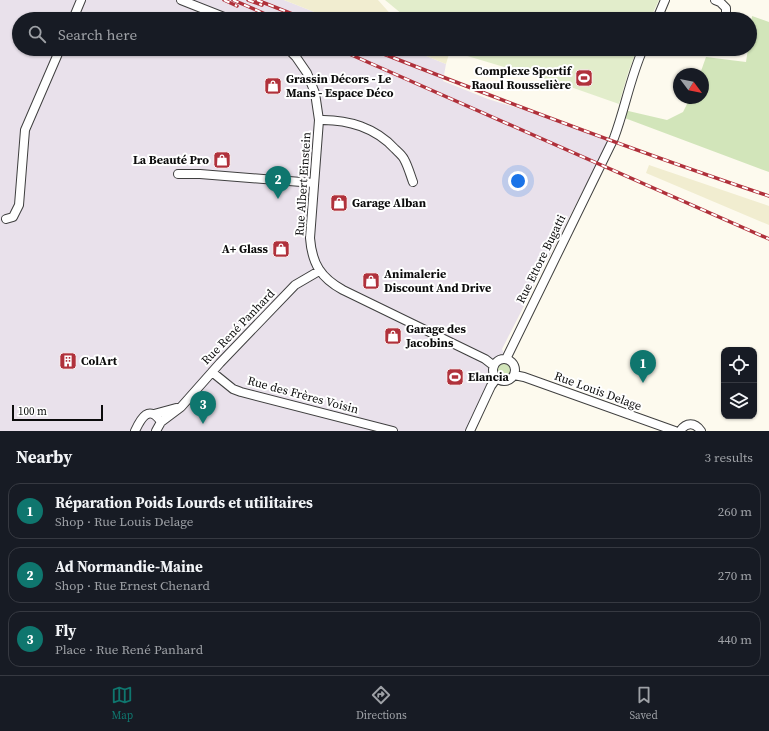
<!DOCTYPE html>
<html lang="en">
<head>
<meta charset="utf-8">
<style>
	:root { --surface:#171b24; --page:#242831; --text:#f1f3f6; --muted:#9ea1a6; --line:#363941; --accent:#0f766e }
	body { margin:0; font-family:"Source Serif 4",serif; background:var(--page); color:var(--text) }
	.controls { position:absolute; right:12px; bottom:12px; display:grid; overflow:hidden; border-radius:8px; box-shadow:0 1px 3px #0004 }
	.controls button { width:36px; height:36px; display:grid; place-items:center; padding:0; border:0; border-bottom:1px solid var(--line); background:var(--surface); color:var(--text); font:20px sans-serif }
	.compass { position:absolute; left:673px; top:68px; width:36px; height:36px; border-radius:50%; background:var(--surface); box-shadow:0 1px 3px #0004; rotate:122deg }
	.scale { position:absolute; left:12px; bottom:10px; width:91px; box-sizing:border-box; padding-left:4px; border:2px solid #0c0c0c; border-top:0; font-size:11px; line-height:14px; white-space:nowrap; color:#0c0c0c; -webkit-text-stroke:3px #fff; paint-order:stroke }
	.you { position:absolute; left:518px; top:181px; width:14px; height:14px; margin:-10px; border:3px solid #fff; border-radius:50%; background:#1a73e8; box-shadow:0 0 0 6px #1a73e833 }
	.badge { display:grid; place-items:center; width:26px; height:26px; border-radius:50%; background:var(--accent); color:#fff; font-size:13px; font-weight:700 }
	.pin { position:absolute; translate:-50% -33px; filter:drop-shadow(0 1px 2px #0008) }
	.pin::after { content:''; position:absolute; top:21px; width:14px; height:12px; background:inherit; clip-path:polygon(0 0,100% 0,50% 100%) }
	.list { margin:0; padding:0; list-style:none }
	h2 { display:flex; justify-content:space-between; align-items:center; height:52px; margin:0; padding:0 16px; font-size:17px }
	h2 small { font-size:13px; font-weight:400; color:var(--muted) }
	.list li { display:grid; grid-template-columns:26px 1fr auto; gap:12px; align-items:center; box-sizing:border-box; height:56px; margin:0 8px 8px; padding:0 8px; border:1px solid var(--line); border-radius:12px }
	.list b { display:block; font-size:15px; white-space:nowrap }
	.list p { margin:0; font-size:13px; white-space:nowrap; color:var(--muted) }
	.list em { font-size:13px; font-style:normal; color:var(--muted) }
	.icon { flex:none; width:22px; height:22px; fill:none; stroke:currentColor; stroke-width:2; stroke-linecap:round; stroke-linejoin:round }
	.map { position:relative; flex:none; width:769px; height:431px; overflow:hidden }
	.search { position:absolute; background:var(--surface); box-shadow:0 1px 3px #0004; left:12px; right:12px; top:12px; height:44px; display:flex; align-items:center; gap:10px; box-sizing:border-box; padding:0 14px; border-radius:22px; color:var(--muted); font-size:15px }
	.sheet { height:244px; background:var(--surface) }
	nav { display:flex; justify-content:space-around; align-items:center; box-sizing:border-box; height:56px; border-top:1px solid var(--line); background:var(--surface); font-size:11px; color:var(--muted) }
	nav a { display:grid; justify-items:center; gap:2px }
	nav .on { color:var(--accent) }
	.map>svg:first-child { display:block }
	.industrial { fill:#e9e1eb }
	.farmland { fill:#f1edd0 }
	.green { fill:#d2e5ba }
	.pitch { fill:#e2edcb }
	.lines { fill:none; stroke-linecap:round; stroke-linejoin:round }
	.minor-casing { stroke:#3f3f3f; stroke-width:10 }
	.minor { stroke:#fff; stroke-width:8 }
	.rail-casing { stroke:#b0313b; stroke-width:3.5 }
	.rail { stroke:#fff; stroke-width:2; stroke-dasharray:6; stroke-linecap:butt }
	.labels { text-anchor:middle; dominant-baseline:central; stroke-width:4; stroke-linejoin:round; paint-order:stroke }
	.poi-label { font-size:12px; font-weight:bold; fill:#0c0c0c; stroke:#fff; text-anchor:start }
	.street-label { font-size:12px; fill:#0c0c0c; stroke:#fff }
</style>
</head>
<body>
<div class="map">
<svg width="769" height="431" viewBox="0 0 769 431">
	<rect width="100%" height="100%" fill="#fdfaee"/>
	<path class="industrial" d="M0 0H284L332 19H19V49H409L446 64 443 81 488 99 544 116 612 141 601 165 595 167 502 349 506 359H501L495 364 493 369 495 377 470 431H0Z"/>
	<path class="farmland" d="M284 0H378L395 19H332Z
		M409 49H442L449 54 446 64Z
		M649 165 769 206V225L646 173Z"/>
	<path class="green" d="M752 16 769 22V172L622 117 624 110 667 120 683 112 690 98H703V74H700L706 57 746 62 748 49H750V34Z
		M497 371a8 8 0 1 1 16 0a8 8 0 1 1-16 0Z"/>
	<path class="pitch" d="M385 0H659L650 19H408Z
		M453 49H637L628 73 619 104 565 85 464 55Z"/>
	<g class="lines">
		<defs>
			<path id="minor" d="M181 0 229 19
				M715 0 720 2 726 8V19
				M73 19 81 0
				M657 19 665 0
				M288 49 296 57 307 73 315 93 319 120 310 238C312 264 321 278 343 290L485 359 494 366
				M319 120C348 119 376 128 395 149 398 152 402 155 404 159 408 166 410 174 413 182
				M178 174H200L314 183
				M6 219 13 217 19 205 25 130 60 49
				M493 370a11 11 0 1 1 22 0a11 11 0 1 1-22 0Z
				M506 359 614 138C625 109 630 78 643 49
				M212 372 233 389 241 392 393 431
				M514 375 524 377 675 431
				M154 414 176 408
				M135 431C141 418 149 404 161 422
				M156 431 161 422 181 407 220 363 295 285 319 271
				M470 431 491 386 496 379
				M680 431C686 422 695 422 701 431"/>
		</defs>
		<use href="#minor" class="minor-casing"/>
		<use href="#minor" class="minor"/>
		<defs>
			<path id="rail" d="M224 0 237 6
				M233 0 277 19
				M248 0 262 5
				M257 0 305 19
				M338 49 769 239
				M371 49C503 101 635 151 769 196"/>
		</defs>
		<use href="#rail" class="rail-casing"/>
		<use href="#rail" class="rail"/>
	</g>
	<defs>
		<symbol id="stadium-square" viewBox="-11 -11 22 22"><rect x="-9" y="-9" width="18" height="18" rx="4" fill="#b0313b" stroke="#fff"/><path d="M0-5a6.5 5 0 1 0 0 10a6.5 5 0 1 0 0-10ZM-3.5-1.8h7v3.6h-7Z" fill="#fff"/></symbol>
		<symbol id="shop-square" viewBox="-11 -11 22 22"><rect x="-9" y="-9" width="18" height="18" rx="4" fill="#b0313b" stroke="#fff"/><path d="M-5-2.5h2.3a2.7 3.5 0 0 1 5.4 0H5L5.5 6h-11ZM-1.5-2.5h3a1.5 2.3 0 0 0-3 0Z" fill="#fff"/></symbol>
		<symbol id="building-square" viewBox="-11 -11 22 22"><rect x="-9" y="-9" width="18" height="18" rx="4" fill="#b0313b" stroke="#fff"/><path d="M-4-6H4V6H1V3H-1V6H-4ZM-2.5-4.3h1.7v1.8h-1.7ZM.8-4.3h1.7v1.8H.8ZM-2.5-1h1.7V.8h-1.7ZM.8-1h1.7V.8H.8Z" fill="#fff"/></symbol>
	</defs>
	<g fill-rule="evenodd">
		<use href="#stadium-square" x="574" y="68" width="20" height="20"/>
		<use href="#shop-square" x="263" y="76" width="20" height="20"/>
		<use href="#shop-square" x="212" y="150" width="20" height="20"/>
		<use href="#shop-square" x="329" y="193" width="20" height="20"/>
		<use href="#shop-square" x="271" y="239" width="20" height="20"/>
		<use href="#shop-square" x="361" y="271" width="20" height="20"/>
		<use href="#shop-square" x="383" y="326" width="20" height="20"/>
		<use href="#building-square" x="58" y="351" width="20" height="20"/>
		<use href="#stadium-square" x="445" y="367" width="20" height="20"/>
	</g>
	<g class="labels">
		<g class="poi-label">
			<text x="571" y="71" text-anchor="end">Complexe Sportif<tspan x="571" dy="14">Raoul Rousselière</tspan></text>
			<text x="286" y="79">Grassin Décors - Le<tspan x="286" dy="14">Mans - Espace Déco</tspan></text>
			<text x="209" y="160" text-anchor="end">La Beauté Pro</text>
			<text x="352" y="203">Garage Alban</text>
			<text x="268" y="249" text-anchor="end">A+ Glass</text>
			<text x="384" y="274">Animalerie<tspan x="384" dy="14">Discount And Drive</tspan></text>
			<text x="406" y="329">Garage des<tspan x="406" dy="14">Jacobins</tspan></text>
			<text x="81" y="361">ColArt</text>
			<text x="468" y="377">Elancia</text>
		</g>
		<g class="street-label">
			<text transform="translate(303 184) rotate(-86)">Rue Albert Einstein</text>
			<text transform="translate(541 259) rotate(-64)">Rue Ettore Bugatti</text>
			<text transform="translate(238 327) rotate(-46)">Rue René Panhard</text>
			<text transform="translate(598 391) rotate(20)">Rue Louis Delage</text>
			<text transform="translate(303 395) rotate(15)">Rue des Frères Voisin</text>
		</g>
	</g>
</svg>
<div class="controls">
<button><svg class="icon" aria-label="locate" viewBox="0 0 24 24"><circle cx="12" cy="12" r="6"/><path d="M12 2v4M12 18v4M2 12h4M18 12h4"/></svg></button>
<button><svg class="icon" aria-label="layers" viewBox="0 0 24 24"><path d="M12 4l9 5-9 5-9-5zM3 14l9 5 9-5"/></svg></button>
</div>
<svg class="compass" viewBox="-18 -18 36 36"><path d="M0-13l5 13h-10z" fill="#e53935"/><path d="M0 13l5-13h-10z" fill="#9ea1a6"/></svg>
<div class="scale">100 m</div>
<div class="you"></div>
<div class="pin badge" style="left:643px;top:383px">1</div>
<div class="pin badge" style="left:278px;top:199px">2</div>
<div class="pin badge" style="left:203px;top:424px">3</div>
<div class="search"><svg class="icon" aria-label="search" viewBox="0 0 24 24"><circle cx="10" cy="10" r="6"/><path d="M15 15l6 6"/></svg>Search here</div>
</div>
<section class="sheet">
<h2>Nearby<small>3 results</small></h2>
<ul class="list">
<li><span class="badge">1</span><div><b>Réparation Poids Lourds et utilitaires</b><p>Shop · Rue Louis Delage</p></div><em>260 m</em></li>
<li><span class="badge">2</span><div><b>Ad Normandie-Maine</b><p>Shop · Rue Ernest Chenard</p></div><em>270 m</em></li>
<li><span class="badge">3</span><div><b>Fly</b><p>Place · Rue René Panhard</p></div><em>440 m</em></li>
</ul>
</section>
<nav>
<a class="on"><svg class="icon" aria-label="map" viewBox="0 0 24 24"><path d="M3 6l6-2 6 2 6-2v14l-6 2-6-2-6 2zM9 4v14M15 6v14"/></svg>Map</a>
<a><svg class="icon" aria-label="directions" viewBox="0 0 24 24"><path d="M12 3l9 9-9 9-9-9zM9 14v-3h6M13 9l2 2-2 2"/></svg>Directions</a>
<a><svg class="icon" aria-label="saved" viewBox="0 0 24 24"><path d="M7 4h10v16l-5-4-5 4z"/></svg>Saved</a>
</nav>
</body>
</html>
